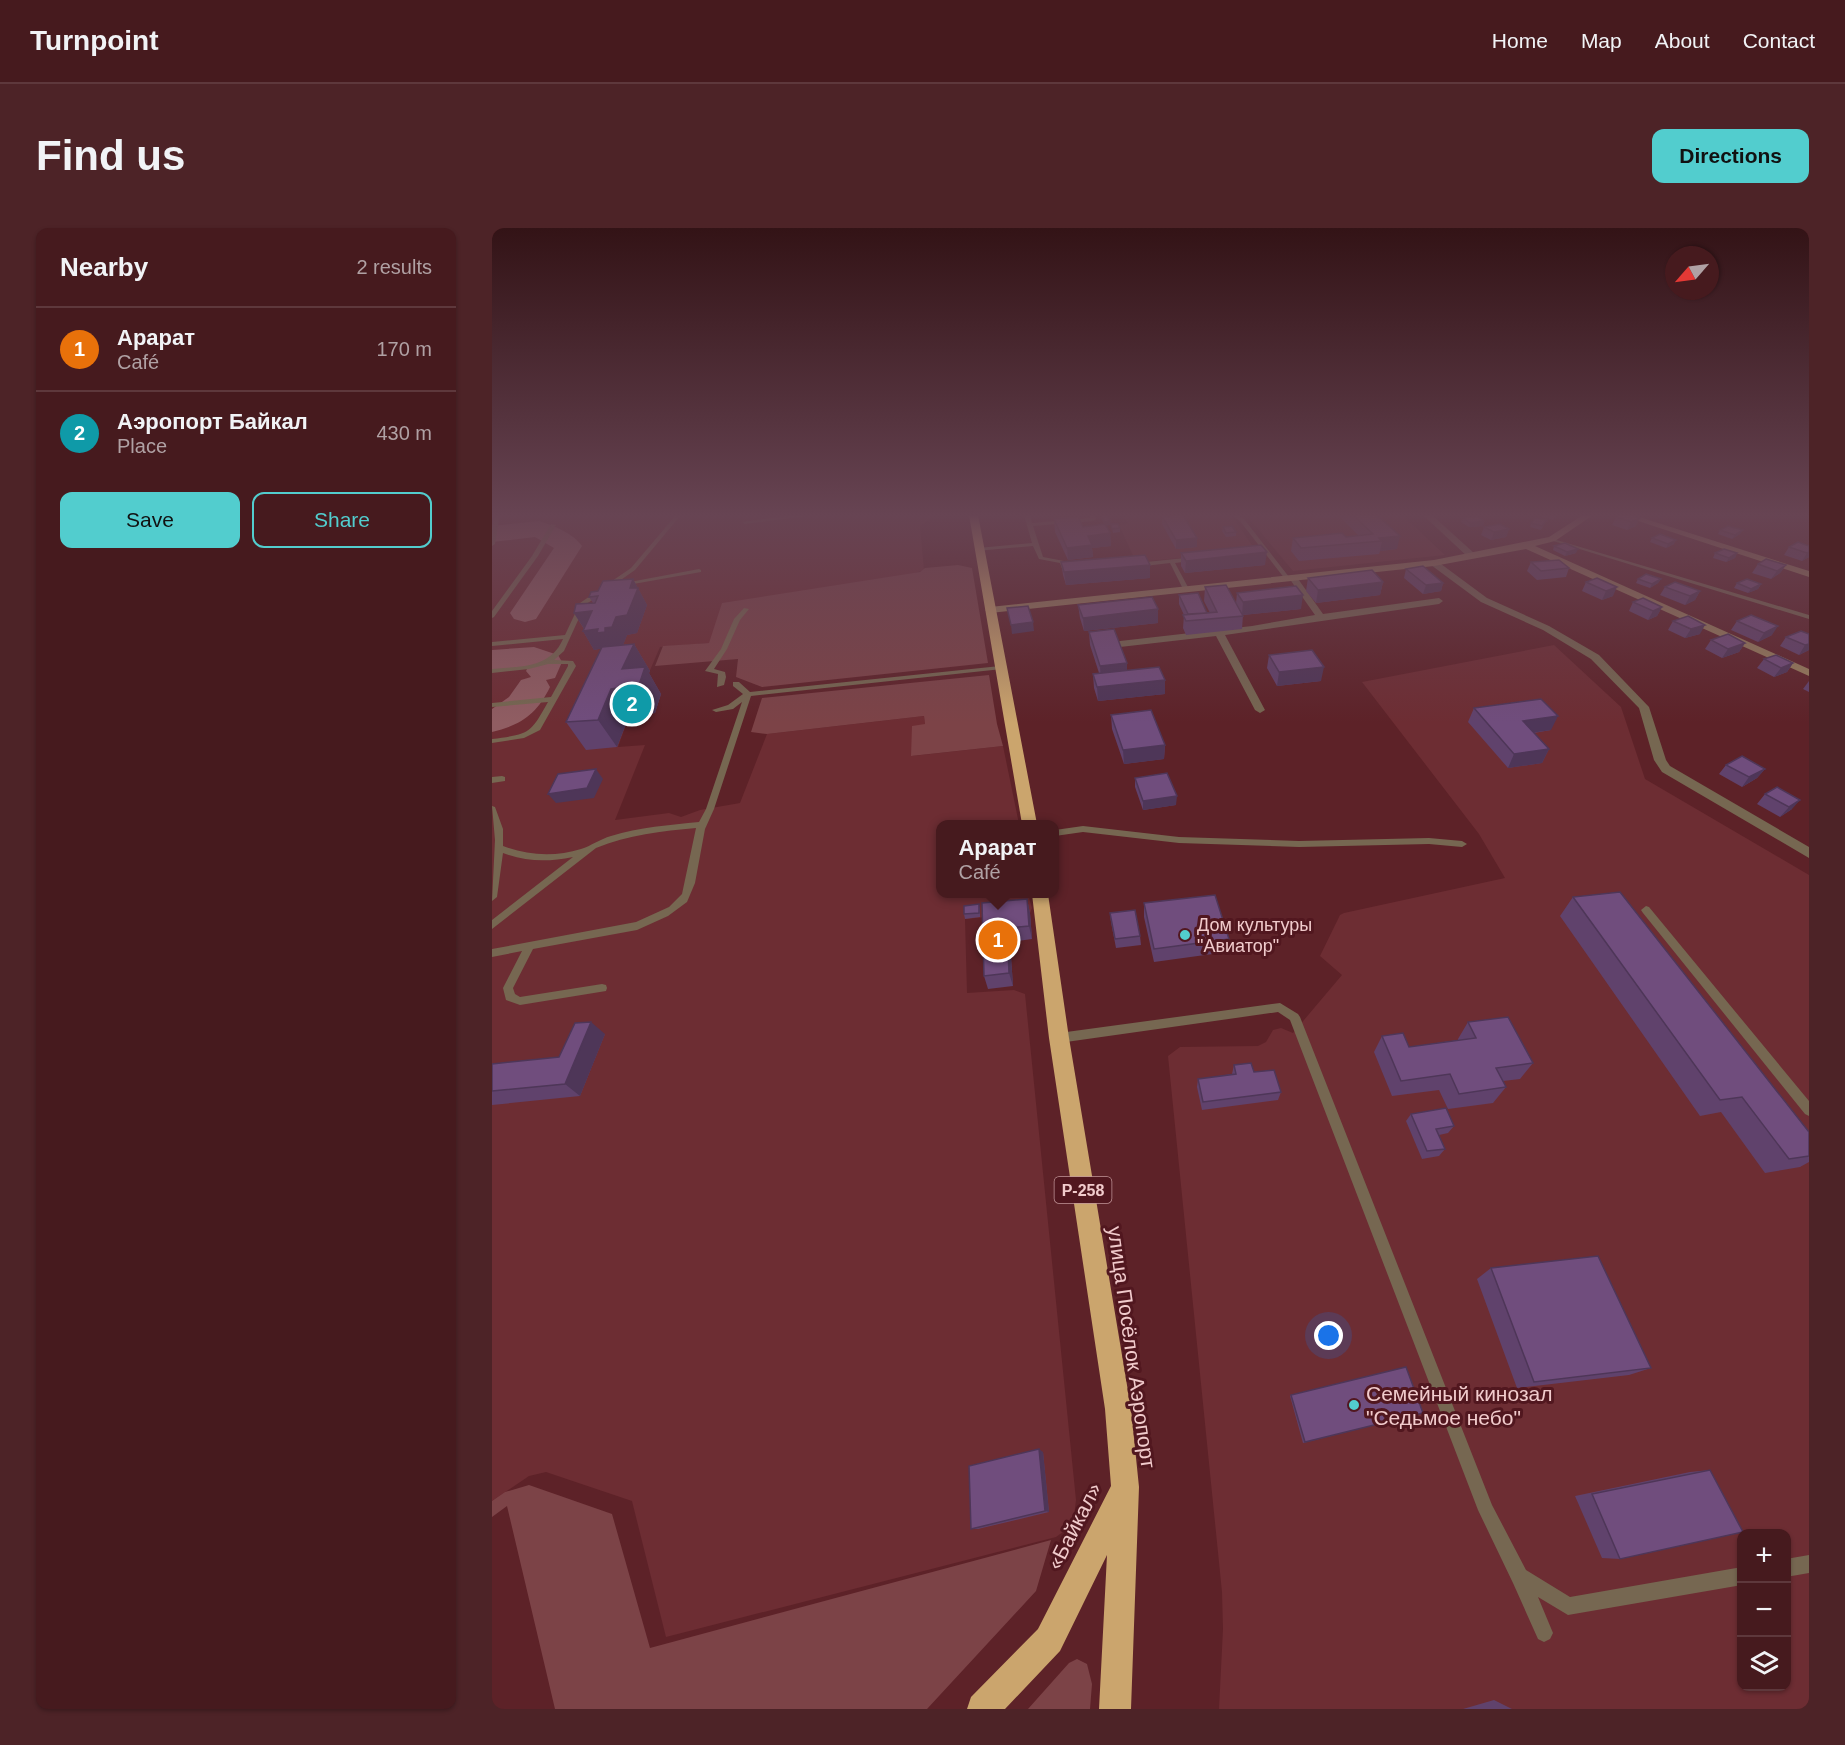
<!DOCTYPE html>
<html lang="en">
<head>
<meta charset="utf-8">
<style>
	:root { --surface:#461a1e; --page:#4d2327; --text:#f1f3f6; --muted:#b0a1a4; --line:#5e383c; --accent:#52cdce }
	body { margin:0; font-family:Helvetica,sans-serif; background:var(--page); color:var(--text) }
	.controls { position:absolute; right:18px; bottom:18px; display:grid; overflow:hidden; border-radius:12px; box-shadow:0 2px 4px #0004 }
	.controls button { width:54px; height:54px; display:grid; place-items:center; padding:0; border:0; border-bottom:2px solid var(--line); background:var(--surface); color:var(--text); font:30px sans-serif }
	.compass { position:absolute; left:1173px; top:18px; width:54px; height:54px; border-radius:50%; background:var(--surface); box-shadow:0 2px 4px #0004; rotate:242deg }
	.you { position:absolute; left:837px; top:1108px; width:21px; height:21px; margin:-15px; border:4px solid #fff; border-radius:50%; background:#1a73e8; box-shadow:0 0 0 9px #1a73e833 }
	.badge { display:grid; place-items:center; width:39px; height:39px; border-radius:50%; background:var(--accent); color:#fff; font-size:20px; font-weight:700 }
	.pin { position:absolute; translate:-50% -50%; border:3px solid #fff; box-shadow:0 2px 6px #0006 }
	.popup { position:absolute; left:444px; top:592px; width:123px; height:78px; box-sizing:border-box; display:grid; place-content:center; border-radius:12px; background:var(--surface); filter:drop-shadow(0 2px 4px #0005); font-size:20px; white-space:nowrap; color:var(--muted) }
	.popup b { font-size:22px; color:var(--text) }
	.popup::after { content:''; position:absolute; left:50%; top:100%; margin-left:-12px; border:12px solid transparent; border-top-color:var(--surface) }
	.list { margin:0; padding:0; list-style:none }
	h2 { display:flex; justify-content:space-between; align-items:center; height:78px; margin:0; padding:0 24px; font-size:26px }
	h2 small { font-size:20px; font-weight:400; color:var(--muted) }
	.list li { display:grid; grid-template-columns:39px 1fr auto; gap:18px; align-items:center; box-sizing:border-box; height:84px; padding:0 24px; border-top:2px solid var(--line) }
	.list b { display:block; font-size:22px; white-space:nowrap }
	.list p { margin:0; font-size:20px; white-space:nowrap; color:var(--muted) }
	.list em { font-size:20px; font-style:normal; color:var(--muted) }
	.actions { display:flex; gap:12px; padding:18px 24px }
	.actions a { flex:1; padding:14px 0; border:2px solid var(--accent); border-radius:12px; text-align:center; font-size:21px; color:var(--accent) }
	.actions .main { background:var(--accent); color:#111 }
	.icon { flex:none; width:33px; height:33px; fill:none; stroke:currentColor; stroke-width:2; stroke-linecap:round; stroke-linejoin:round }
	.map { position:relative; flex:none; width:1317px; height:1481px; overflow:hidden; border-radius:12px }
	header { display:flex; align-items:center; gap:36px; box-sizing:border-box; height:84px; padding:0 30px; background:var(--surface); border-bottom:2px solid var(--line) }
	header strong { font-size:28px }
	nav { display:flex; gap:33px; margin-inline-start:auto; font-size:21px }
	.intro { display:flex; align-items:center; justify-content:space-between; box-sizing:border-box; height:144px; padding:0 36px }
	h1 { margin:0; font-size:42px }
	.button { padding:15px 27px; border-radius:12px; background:var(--accent); color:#111; font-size:21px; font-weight:700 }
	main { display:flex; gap:36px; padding:0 36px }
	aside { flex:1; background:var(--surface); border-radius:12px; box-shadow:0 2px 4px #0004 }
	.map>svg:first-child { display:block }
	.built { fill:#6d2d33; fill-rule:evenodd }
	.green { fill:#7c4347 }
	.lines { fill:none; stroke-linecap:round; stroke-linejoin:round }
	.taxiway { fill:#905d62; fill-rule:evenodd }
	.lane { fill:#766751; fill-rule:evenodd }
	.street { fill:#766751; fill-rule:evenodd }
	.secondary { fill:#99805d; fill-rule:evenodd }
	.highway { fill:#cba56d; fill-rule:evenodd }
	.wall { fill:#60426c }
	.shaded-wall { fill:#4e3658 }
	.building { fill:#704d7d; stroke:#4e3658; stroke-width:1.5 }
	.poi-dot { fill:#52cdce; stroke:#51171f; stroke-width:2 }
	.labels { text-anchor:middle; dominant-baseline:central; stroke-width:6; stroke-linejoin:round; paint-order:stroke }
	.shield { fill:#51171f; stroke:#c19598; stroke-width:1.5 }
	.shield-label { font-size:16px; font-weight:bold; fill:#f1cbcc }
	.poi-label { font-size:18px; fill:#f1cbcc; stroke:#51171f; text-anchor:start }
	.near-street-label { font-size:21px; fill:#f1cbcc; stroke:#51171f }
	.near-poi-label { font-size:21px; fill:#f1cbcc; stroke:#51171f; text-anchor:start }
</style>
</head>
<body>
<header>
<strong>Turnpoint</strong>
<nav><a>Home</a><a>Map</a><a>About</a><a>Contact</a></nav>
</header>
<div class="intro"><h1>Find us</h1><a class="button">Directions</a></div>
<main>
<aside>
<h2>Nearby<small>2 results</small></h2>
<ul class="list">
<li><span class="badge" style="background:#e8710a">1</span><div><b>Арарат</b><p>Café</p></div><em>170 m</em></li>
<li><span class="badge" style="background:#0f9aa8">2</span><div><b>Аэропорт Байкал</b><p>Place</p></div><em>430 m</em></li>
</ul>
<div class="actions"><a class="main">Save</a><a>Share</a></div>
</aside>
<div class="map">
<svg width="1317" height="1481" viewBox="0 0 1317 1481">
	<rect width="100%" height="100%" fill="#5d2228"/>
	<path class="built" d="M0 287H444L428 298 432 342 217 415 168 419 147 468 169 466 163 485 137 488 126 519 153 517 123 592 177 585 189 589 208 582 248 575 275 506 432 488 433 496 420 528 511 518 527 596H449V666H536L540 680 538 685 473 691 475 765 522 762 533 766 584 1272 582 1288 575 1301 564 1309 174 1409 140 1273 54 1244 37 1248 0 1273Z
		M648 287H739L764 323 644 334 627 297 636 296 632 289Z
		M762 287H910L953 327 801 343 756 289Z
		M1062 417 1129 479 1153 551 1317 647V1481H727L731 1401 730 1364 676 828 688 819 766 818 774 814 781 802 789 800 801 805 850 747 828 728 848 687 852 685 1013 650 987 606 870 454ZM1250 1306H1294V1458H1250Z"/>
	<path class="green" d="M466 337 480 340 496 435 270 459 244 449 246 431 163 438 171 418 217 415 230 375 428 344 433 340Z
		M497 447 505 496 511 518 419 528 420 498 433 496 432 488 275 506 259 504 270 470Z
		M37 1257 120 1286 158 1420 559 1312 544 1363 435 1481H63L15 1278 0 1289V1273L13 1264Z
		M585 1431 595 1436 600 1456 598 1481H536L577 1435Z"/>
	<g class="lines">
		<path class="taxiway" d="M47 293C61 297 82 306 90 318L44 391 33 394 22 391 18 385 62 320 43 309 0 314V298Z
			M42 419 66 427 70 434 63 450 54 452 58 459C45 486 29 497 0 504V481L17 469 29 452 39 449 34 443 36 439 0 442V422Z"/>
		<path class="lane" d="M2 287H8L3 316 0 318V300Z
			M184 287H189L143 342 93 377 72 423 62 432 81 433 84 438 48 502 32 510 0 515V511C38 506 38 506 56 474L0 479V475L59 469 76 438V436H56L37 441 0 445V441C28 438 58 441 71 411L0 418V414L73 407 88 375 139 340Z
			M302 287H323L253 296 250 294Z
			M532 287H538L540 295 598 290 597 287H603L604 291 601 293 541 298 551 329 572 333 576 346H572L568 335 547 331 541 318 484 323V321L486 320 540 315Z
			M740 287H746L752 291 797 349V351H793L748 293Z
			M59 296 64 297 46 328 2 389 0 390V383L40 328Z
			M1058 310 1317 387V391L1058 312Z
			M703 329 705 330V332L683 335 697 361 694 363 691 361 678 335 644 339 641 337 644 335Z
			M207 341 209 342V344L130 358 127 356Z
			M252 380 257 381 248 392 235 421 222 441 233 444 234 449 232 457 225 459 226 446 213 443 229 421 242 391Z
			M508 438 510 439V441L259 468 222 581 213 601 203 655 195 674 176 688 145 702 41 721 21 760 23 766 28 769 110 756 114 757 115 760 114 763 28 777 14 772 11 760 30 723 0 729V721L144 694 177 679 190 666 204 600C170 603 136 607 104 620L0 701V692L81 629C56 634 35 634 11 625L5 669 0 673 3 612 0 578 3 579 11 601V618C36 628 64 629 89 621 99 618 108 611 119 608 147 599 178 597 207 594L214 581 250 474 241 481 224 484 220 482 236 477 251 466 241 458V454H247L258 464Z
			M10 548 13 549V553L0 555V549Z
			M591 598 687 609 807 613 937 610 970 613 975 616 970 619 937 616 807 619 687 615 591 604 563 608V602Z
			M1154 678 1157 679 1317 873V888L1313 886 1151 685 1149 682Z
			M788 775 806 786 808 789 1000 1277 1034 1342 1078 1369 1250 1339V1357L1076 1387 1046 1369 1061 1405 1058 1411 1052 1414 1046 1411 1021 1355 986 1282 798 792 786 784 567 815 563 813 561 810 563 807 567 805Z
			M1317 1327V1345L1294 1349V1331Z"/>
		<path class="street" d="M931 287H940L983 326V330H977Z
			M939 333H945L995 370 1057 398 1107 427 1157 479 1174 532 1178 538 1317 619V630L1170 544 1162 532 1147 480 1099 431 1051 402 989 374 939 337Z
			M801 347 804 348 831 386 947 370 951 373 947 376 733 407 773 482 768 485 763 482 724 408 628 419 623 416 628 413 760 398 823 387 797 350Z"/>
		<path class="secondary" d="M1091 287H1101L1063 313 1043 318 1317 441V448L1034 321 942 338 498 385 493 382 498 379 942 332 1057 309Z
			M1128 287H1141L1317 343V349Z"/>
		<path class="highway" d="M477 287H486L545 596H530Z
			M540 666H556L577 810 639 1181 647 1259 639 1481H607L615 1327 568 1423 513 1481H475L479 1469 546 1401 619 1258 613 1181 557 810Z"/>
	</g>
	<path class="wall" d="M608 287H616L614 297 618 305 619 318 600 320 601 329 576 332 563 304 562 291 591 299 612 296Z
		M825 287H885L905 321 888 323 887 326 807 333 799 323 801 310 854 309 867 308 847 288 828 290Z
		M1046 287H1065L1061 292Z
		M1140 287 1144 298 1135 302 1120 297 1124 289Z
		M1160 287H1171L1169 290Z
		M670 288 705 319 684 321 670 296Z
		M971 290 992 293 991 298 977 299 969 294Z
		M1055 292 1049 302 1038 299 1039 295Z
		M619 296 628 300V304L621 305Z
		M731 299 744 304V308L734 309 730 303Z
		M992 299 1017 301 1014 309 999 312 989 307Z
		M1228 302 1248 306 1240 311 1226 306Z
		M1160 310 1182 316 1174 320 1158 314Z
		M1062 318 1084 325 1073 328 1061 322Z
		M1317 318V329L1310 333 1292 327 1297 319Z
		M689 325 773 337 693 345 689 338Z
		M1223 325H1245L1243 330 1234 334 1221 330Z
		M569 334 658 337V350L574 357 571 347Z
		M1039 334 1077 340 1074 349 1045 352 1035 343Z
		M1266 336 1294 337 1288 345 1279 351 1260 345Z
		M914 341 951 355 949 363 931 366 912 350Z
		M816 350 891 354 888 367 824 375 814 363Z
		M1105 350 1121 368 1110 372 1090 363 1094 354Z
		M141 351 155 377 145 405 135 407 131 417 142 416 158 443 157 445 169 466 163 485 137 488 125 519 94 522 74 494 110 420 102 422 91 403 92 401 82 385 101 375 97 369 106 363Z
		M1146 351H1169L1166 355 1158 360 1144 355Z
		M1245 355 1269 356 1266 361 1256 365 1242 360Z
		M713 359 744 375 745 365 809 381 751 387 750 401 694 407 691 400 692 387 687 376V367L715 385H718L712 373Z
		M1173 359 1208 363 1203 372 1193 377 1168 367Z
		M1141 374 1170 379 1165 388 1156 392 1137 383Z
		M586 377 666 395 592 403 588 390Z
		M1181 393 1208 406 1193 410 1176 402Z
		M1245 393 1280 407 1266 414 1239 402Z
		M597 404 635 442 673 466 606 473 602 460 601 446 607 445 598 417Z
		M1317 406V422L1307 427 1288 418 1294 409Z
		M1219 412 1253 415 1247 424 1230 430 1213 421Z
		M777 427 829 453 785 458 775 440Z
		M1272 431 1301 435 1295 444 1282 449 1265 440Z
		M1317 453V464L1311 461Z
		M982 480 1059 502 1042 505 1057 521 1050 535 1016 540 976 494Z
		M619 487 673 517 672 531 632 536 620 501Z
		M1234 537 1273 541 1265 550 1250 559 1227 546Z
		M643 550 684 577 651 582 643 559Z
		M1273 566 1300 581 1288 589 1265 576Z
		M1081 669 1317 904V934L1308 939 1273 945 1229 884 1208 888 1068 688Z
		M535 671 538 685 540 711 518 714 521 758 496 761 492 748 490 675Z
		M652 675 737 711 735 724 662 734 652 689Z
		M487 676 488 681V689L473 691 472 686Z
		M618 685 648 708 649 717 624 720 619 694Z
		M976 794 1041 835 1028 851 1011 853 1014 859 1001 875 956 881 947 862 900 868 882 824 890 808 917 819 966 812V811Z
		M113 806 88 868 0 877V836L67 829Z
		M742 837 762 844 789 864 786 872 710 882 705 859 706 851 740 846Z
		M919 886 962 898 956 905 947 907 953 921 947 928 930 931 914 893Z
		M999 1040 1159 1140 1137 1147 1025 1160 985 1051Z
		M799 1167 931 1185 811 1215 798 1168Z
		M551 1224 557 1284 486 1301H479Z
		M1218 1242 1128 1331 1110 1330 1083 1268 1198 1244Z
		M1002 1472 1020 1481H971Z"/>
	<path class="shaded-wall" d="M542 287H567L542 289Z
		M828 287H847L828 290Z
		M1148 290 1144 298 1135 302 1139 294Z
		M618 293 619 297 613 298 612 294Z
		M992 293 991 298 977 299 978 295Z
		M1017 301 1014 309 999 312 1002 304Z
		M1251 302 1248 306 1240 311 1243 307Z
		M618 305 619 318 600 320 601 329 576 332 575 320 596 308Z
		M908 308 905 321 888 323 890 313 887 310Z
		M705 310V319L684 321V312Z
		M1184 312 1182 316 1174 320 1176 316Z
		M1086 321 1084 325 1073 328 1075 324Z
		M775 324 773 337 693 345 694 333Z
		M1317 324V329L1310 333 1315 325Z
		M1245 325 1243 330 1234 334 1237 330Z
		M658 337V350L574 357 572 344Z
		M1294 337 1288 345 1279 351 1285 343Z
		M141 351 155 377 145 405 135 407 131 417 102 422 91 403 113 400 124 389Z
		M1169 351 1166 355 1158 360 1160 356Z
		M891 354 888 367 824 375 826 362Z
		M951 355 949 363 931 366 934 357Z
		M1269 356 1266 361 1256 365 1259 361Z
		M1125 359 1121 368 1110 372 1114 363Z
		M1208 363 1203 372 1193 377 1198 368Z
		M811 367 809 381 750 387 751 374Z
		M1170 379 1165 388 1156 392 1161 383Z
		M666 381V395L592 403 591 390Z
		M100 383 93 402 82 385Z
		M541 394 542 403 520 406 519 397Z
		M1213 397 1208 406 1193 410 1199 401Z
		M1286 398 1280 407 1266 414 1272 405Z
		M1253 415 1247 424 1230 430 1236 421Z
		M142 416 158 443 157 445 169 466 163 485 137 488 125 519 106 492 119 461Z
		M1317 416V422L1307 427 1313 417Z
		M635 435V449L609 452 608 438Z
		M1301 435 1295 444 1282 449 1289 440Z
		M832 439 829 453 785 458 787 444Z
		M673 452V466L606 473 605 459Z
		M1066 488 1059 502 1025 507 1031 493Z
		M673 517 672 531 632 536 631 522Z
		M1057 521 1050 535 1016 540 1022 526Z
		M104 541 111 551 102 570 64 575 56 566Z
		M1273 541 1265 550 1250 559 1257 549Z
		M685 568 684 577 651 582V573Z
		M1308 572 1300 581 1288 589 1297 579Z
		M535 671 538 685 540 711 537 698Z
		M515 700 518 714 521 758 517 745Z
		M99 794 113 806 88 868 73 856Z
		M547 1221 551 1224 557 1284 553 1283Z"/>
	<path class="building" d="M610 287H616L618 293 612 294Z
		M691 287 705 310 684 312 670 288Z
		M861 287H885L908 308 887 310 890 313 809 320 801 310 850 305 854 309 881 306Z
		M1127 287H1140L1148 290 1139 294 1124 289Z
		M985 288 992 293 978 295 971 290Z
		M586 289 591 299 613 296 618 305 596 308 600 317 575 320 562 291Z
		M1043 290 1055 292 1050 298 1039 295Z
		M619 296H626L628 300 620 301Z
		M1008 296 1017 301 1002 304 992 299Z
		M740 298 744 304 734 305 731 299Z
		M1236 298 1251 302 1243 307 1228 302Z
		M1168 306 1184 312 1176 316 1160 310Z
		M1306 314 1317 318V324L1315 325 1297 319Z
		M1073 315 1086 321 1075 324 1062 318Z
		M769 317 775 324 694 333 689 325Z
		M1232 321 1245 325 1237 330 1223 325Z
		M653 327 658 337 572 344 569 334Z
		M1274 331 1294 337 1285 343 1266 336Z
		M1067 332 1077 340 1049 343 1039 334Z
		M931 338 951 355 934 357 914 341Z
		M880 342 891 354 826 362 816 350Z
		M1154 346 1169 351 1160 356 1146 351Z
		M1105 350 1125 359 1114 363 1094 354Z
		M141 351 138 360H146L135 387 124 389 120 399 113 400V404L105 405 106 401 91 403 100 383 82 385 84 376 103 375 106 368 97 369 99 364 106 363 111 353Z
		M1255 351 1269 356 1259 361 1245 355Z
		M1183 354 1208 363 1198 368 1173 359Z
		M734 357 751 388 694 393 691 387 725 384 713 359Z
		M804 358 811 367 751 374 745 365Z
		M706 365 715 385 696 386 687 367Z
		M660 369 666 381 591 390 586 377Z
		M1151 370 1170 379 1161 383 1141 374Z
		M536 378 541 394 519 397 515 380Z
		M1259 387 1286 398 1272 405 1245 393Z
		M1196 388 1213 397 1199 401 1181 393Z
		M622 401 635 435 608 438 597 404Z
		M1309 403 1317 406V416L1313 417 1294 409Z
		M1236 406 1253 415 1236 421 1219 412Z
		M142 416 130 441 153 439 147 457 119 461 106 492 74 494 110 419Z
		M820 422 832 439 787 444 777 427Z
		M1284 427 1301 435 1289 440 1272 431Z
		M667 439 673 452 605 459 601 446Z
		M1049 471 1066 488 1031 493 1057 521 1022 526 982 480Z
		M659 482 673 517 631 522 619 487Z
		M1250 528 1273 541 1257 549 1234 537Z
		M104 541 95 560 56 566 66 546Z
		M675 545 685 568 651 573 643 550Z
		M1285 559 1308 572 1297 579 1273 566Z
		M1128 664 1317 904V928L1297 931 1250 869 1228 872 1081 669Z
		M723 667 737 711 662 721 652 675Z
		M535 671 537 698 515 700 517 745 492 748 490 675Z
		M487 676V685L472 686V678Z
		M643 682 648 708 623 711 618 685Z
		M1016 789 1041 835 1004 840 1014 859 967 866 958 846 909 853 890 808 911 805 917 819 984 810 976 794Z
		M99 794 73 856 0 863V836L67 829 83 795Z
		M759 835 762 844 782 842 789 864 711 874 706 851 744 846 742 837Z
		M954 880 962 898 944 901 953 921 935 923 919 886Z
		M1106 1028 1159 1140 1042 1154 999 1040Z
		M914 1139 931 1185 813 1214 799 1167Z
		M547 1221 553 1283 479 1301 477 1238Z
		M1218 1242 1251 1304 1128 1331 1100 1266Z"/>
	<linearGradient id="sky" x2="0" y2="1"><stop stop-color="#331316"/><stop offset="0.58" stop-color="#674453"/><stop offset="1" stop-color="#674453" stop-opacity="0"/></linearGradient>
	<rect width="1317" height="495" fill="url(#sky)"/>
	<g class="poi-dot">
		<circle cx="693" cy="707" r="6"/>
		<circle cx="862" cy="1177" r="6"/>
	</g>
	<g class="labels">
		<rect class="shield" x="562.5" y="949" width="57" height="26" rx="4.5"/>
		<g class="shield-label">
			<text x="591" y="962">Р-258</text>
		</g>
		<g class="poi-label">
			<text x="705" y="697">Дом культуры<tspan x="705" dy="21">"Авиатор"</tspan></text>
		</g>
		<g class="near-street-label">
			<text transform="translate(640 1119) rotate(82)">улица Посёлок Аэропорт</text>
			<text transform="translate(582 1298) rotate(-63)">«Байкал»</text>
		</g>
		<g class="near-poi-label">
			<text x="874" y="1165">Семейный кинозал<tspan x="874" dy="24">"Седьмое небо"</tspan></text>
		</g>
	</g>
</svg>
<div class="controls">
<button>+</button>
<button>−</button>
<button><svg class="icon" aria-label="layers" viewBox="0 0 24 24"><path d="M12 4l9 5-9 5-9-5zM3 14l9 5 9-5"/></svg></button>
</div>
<svg class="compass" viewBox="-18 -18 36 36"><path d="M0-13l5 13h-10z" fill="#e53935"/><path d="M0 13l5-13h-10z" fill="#b0a1a4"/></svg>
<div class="you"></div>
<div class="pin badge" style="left:506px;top:712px;background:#e8710a">1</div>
<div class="popup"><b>Арарат</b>Café</div>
<div class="pin badge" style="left:140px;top:476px;background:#0f9aa8">2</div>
</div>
</main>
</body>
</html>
